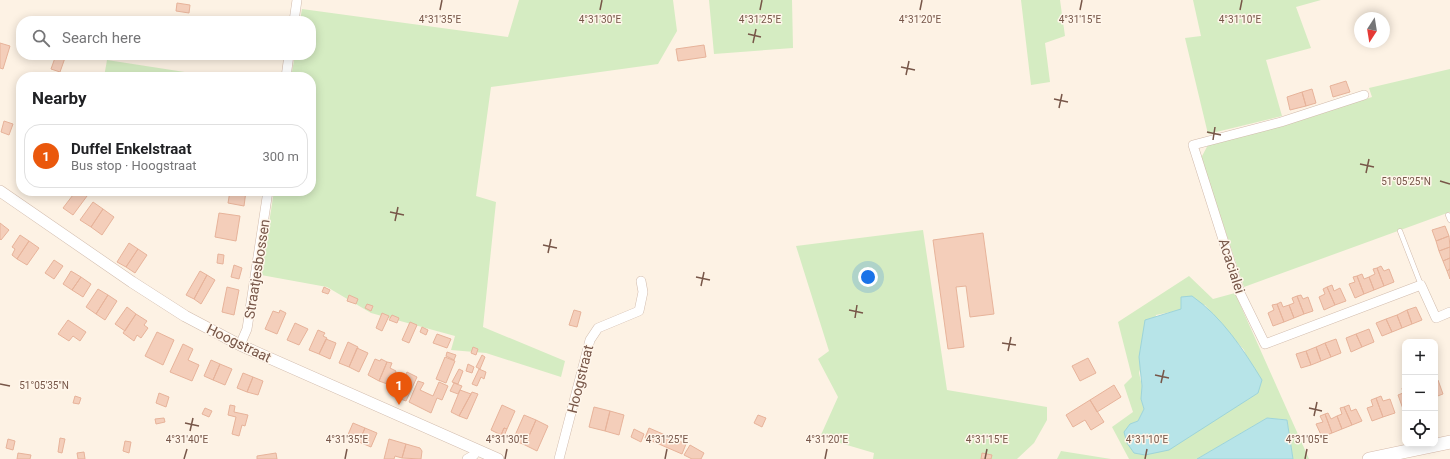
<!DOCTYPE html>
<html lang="en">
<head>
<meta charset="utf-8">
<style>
	:root { --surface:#fff; --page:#f6f6f6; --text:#202124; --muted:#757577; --line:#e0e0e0; --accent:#ea580c }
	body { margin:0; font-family:Roboto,sans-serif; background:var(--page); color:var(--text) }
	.controls { position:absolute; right:12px; bottom:12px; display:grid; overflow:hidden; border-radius:8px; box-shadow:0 2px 10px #0003 }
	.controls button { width:36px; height:36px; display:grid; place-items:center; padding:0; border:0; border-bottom:1px solid var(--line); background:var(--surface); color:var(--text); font:20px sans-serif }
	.compass { position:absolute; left:1354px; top:12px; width:36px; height:36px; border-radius:50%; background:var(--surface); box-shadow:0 2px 10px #0003; rotate:192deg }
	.you { position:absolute; left:868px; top:277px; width:14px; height:14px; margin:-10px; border:3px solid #fff; border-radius:50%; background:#1a73e8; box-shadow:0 0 0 6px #1a73e833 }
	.badge { display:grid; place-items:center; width:26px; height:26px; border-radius:50%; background:var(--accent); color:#fff; font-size:13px; font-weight:700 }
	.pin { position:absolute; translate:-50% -33px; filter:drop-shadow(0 1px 2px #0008) }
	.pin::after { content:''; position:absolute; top:21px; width:14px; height:12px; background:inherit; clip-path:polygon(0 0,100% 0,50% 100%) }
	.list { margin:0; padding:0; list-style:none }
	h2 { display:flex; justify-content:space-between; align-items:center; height:52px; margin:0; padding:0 16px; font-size:17px }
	h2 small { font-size:13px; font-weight:400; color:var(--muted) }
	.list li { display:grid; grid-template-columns:26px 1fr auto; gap:12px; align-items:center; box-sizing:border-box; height:64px; margin:0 8px 8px; padding:0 8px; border:1px solid var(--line); border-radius:16px }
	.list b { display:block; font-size:15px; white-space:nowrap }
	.list p { margin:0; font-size:13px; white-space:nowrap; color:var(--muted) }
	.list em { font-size:13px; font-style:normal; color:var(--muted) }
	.icon { flex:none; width:22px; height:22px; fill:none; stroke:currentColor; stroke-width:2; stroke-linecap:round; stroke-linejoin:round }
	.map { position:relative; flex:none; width:1450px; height:459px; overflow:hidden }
	.search { position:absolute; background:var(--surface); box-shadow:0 2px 10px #0003; left:16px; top:16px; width:300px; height:44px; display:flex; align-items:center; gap:10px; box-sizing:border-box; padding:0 14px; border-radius:16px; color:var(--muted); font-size:15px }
	.panel { position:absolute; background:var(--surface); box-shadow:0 2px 10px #0003; left:16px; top:72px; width:300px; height:124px; border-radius:16px }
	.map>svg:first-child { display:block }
	.green { fill:#d5ecc2; fill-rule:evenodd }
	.water { fill:#b7e4e8; stroke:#9dd4da }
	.building { fill:#f4ceba; stroke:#e7b39a }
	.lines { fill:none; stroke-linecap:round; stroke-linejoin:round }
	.service-casing { stroke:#d1bbac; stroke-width:5.5 }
	.minor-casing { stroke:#d1bbac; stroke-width:10 }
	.tertiary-casing { stroke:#d1bbac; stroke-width:12 }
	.secondary-casing { stroke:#d5baaa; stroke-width:14 }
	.service { stroke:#fff; stroke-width:4.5 }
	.minor { stroke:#fff; stroke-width:9 }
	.tertiary { stroke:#fff; stroke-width:11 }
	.secondary { stroke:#fff; stroke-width:13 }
	.ticks { fill:none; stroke:#775648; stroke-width:1.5 }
	.labels { text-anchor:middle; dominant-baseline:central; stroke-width:3; stroke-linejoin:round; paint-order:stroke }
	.street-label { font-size:14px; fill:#775648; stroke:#fff6eb }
	.ticks-label { font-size:10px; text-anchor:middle; fill:#775648; stroke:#fff6eb; stroke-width:3; stroke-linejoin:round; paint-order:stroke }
</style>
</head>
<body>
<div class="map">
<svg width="1450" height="459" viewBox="0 0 1450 459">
	<rect width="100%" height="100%" fill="#fdf2e4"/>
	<path class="green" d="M519 0H673L677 31 658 64 491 87 476 196 496 202 483 327 565 361 561 377 486 353 451 350 455 336 371 313 327 287 261 275 274 191H311V77H291L295 55H311V21H300L302 9 508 37Z
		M709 0H792L793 48 714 54Z
		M1021 0H1060L1065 36 1045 43 1050 82 1031 85Z
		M1193 0H1321L1296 7 1311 48 1266 60 1282 116 1208 134 1185 38 1201 36Z
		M107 60 217 77H104Z
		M1450 69V212L1244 287 1201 158 1209 143 1302 120 1372 97 1369 88Z
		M923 230 947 390 1047 407V420L1034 443 1017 459H873L874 453 820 437 838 397 818 359 829 351 796 246Z
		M1189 276 1213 299 1235 293 1309 459H1293L1287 420 1267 418 1197 459H1129L1112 427 1133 412 1124 385 1132 377 1118 322ZM1205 305 1244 350 1258 393 1231 409 1130 424 1138 421 1144 409 1141 399 1142 386 1139 373 1156 315Z
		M1061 451 1111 459H1057Z"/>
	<path class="water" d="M1192 296C1222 317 1243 349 1262 380L1258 393 1169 450 1145 455 1134 453 1127 443 1124 432 1130 424 1138 421 1144 409 1141 399 1142 386 1139 357 1145 320 1181 309V297Z
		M1267 418 1287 420 1293 459H1197Z"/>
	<path class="building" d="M177 3 190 5 189 13 176 11Z
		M0 43 10 46 3 69 0 68Z
		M704 45 706 57 678 61 676 49Z
		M56 55H66L60 72 51 69Z
		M1346 81 1350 92 1333 97 1330 86Z
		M1312 89 1316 103 1306 106 1302 92Z
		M1302 92 1306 106 1290 110 1287 97Z
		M4 121 13 124 9 135 1 132Z
		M76 191 90 192 73 215 63 208Z
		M230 191H246L244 206 228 203Z
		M93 202 103 209 91 227 80 220Z
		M103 209 114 217 102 235 91 227Z
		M219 213 240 216 236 241 215 237Z
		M0 223 9 230 1 240 0 239Z
		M1445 226 1449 236 1436 241 1432 230Z
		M983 233 994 314 970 317 966 286 956 287 964 347 948 349 933 240Z
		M20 235 29 241 17 259 12 255 15 249 12 247Z
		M1449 236 1450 247 1439 251 1436 241Z
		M29 241 39 248 27 265 17 259Z
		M129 243 138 249 126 267 117 262Z
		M1450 247V258L1443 261 1439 251Z
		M138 249 147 255 135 273 126 267Z
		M218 254 224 255 223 264 217 263Z
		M1450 258V269L1447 271 1443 261Z
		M54 260 63 266 54 279 45 273Z
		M234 265 242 268 239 279 231 277Z
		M1381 266 1384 271 1389 269 1394 282 1384 286 1377 268Z
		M1377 268 1384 286 1374 290 1369 277 1375 274 1373 269Z
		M1450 269V279L1447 271Z
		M71 271 81 277 72 290 63 284Z
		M200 271 207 275 194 299 186 295Z
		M1362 274 1364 279 1369 277 1374 290 1364 294 1357 276Z
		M207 275 215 280 201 304 194 299Z
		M1357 276 1364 294 1355 298 1349 284 1355 282 1353 277Z
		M81 277 91 284 83 297 72 290Z
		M1332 285 1334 291 1340 288 1346 301 1335 305 1327 287Z
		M227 287 239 290 234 315 222 312Z
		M324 287 330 290 328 294 322 292Z
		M1327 287 1335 305 1324 310 1319 297 1325 294 1323 289Z
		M98 289 108 295 96 314 86 307Z
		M108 295 117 301 105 320 96 314Z
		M349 295 358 299 356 304 347 301Z
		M1301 295 1303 299 1308 297 1313 311 1304 314 1297 296Z
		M1297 296 1304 314 1294 318 1289 305 1294 303 1292 298Z
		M1281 302 1283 307 1289 305 1294 318 1284 322 1277 304Z
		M367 304 373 306 371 311 365 308Z
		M1277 304 1284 322 1273 326 1268 313 1274 310 1272 305Z
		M127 307 136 314 125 331 115 324Z
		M1416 307 1422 320 1412 324 1407 310Z
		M280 310 286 313 277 334 265 329 273 311 279 313Z
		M574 310 581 312 577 327 569 325Z
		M1407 310 1412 324 1402 328 1397 315Z
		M382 313 389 316 382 331 376 328Z
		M136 314 147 321 144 325 148 328 141 338 137 335 134 341 123 333Z
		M392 315 399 318 397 323 389 320Z
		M1397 315 1402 328 1392 332 1386 319Z
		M1386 319 1392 332 1382 336 1376 323Z
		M68 320 86 332 80 341 73 336 69 341 58 334Z
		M410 322 417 325 409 343 402 340Z
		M295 323 308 329 299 345 287 340Z
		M422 327 428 330 426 335 420 332Z
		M1369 329 1374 342 1362 347 1356 334Z
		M318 330 325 333 323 336 327 338 319 354 309 350Z
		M157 332 174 340 163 365 145 356Z
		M437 334 451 339 447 348 433 343Z
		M1356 334 1362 347 1351 352 1346 338Z
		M326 339 336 343 330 359 319 354Z
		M1336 339 1341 353 1331 357 1325 343Z
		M348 342 358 347 349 367 339 363Z
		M1325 343 1331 357 1321 361 1316 347Z
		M183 344 193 349 188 360 199 365 192 381 170 372Z
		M473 347 478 349 476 355 471 353Z
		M1316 347 1321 361 1311 365 1306 351Z
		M357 348 368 353 359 372 349 367Z
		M1306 351 1311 365 1301 368 1296 354Z
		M447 352 456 355 454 360 446 356Z
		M482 355 485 357 480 369 476 367Z
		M445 357 455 361 446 383 436 379Z
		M1088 358 1096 373 1080 381 1072 366Z
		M375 359 380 361 381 359 387 362 379 381 368 375Z
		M211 360 220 364 213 380 204 376Z
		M387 362 392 363 390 368 396 371 390 385 379 381Z
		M220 364 232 369 225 385 213 380Z
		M468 364 474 367 472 373 466 371Z
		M459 369 463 371 458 384 452 382Z
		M479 369 486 372 484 379 481 377 477 386 472 384Z
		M407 372 417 377 406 401 395 397Z
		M243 373 253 377 247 392 237 388Z
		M253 377 263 381 258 395 247 392Z
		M1438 380 1443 394 1435 397V381Z
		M418 381 424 383 420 390 433 396 439 382 448 386 442 400 437 398 431 413 409 402Z
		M454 383 462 386 458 394 450 391Z
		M1114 385 1121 397 1097 412 1090 400Z
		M1405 387V408L1403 409 1398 395 1403 393 1402 388Z
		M460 390 471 394 459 416 451 412Z
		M472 392 478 394 467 419 459 416Z
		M159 393 169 397 166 407 156 403Z
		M75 396 81 398 79 404 73 403Z
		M1381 396 1383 401 1390 399 1395 413 1383 417 1376 398Z
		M1376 398 1383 417 1372 421 1367 408 1373 406 1371 400Z
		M1090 400 1104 422 1091 430 1085 420 1073 427 1066 415Z
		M230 405 235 406 234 412 248 415 245 426 242 425 239 436 232 434 236 417 228 415Z
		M502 405 515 411 507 429 504 428 501 435 491 430Z
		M1349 405 1351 411 1356 409 1362 421 1352 425 1344 407Z
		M594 407 610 411 605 431 589 427Z
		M1344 407 1352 425 1342 429 1337 416 1342 414 1340 408Z
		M205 408 212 411 209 417 202 414Z
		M610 411 624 415 619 435 605 431Z
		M1328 413 1331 419 1337 416 1342 429 1332 433 1325 414Z
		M1325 414 1332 433 1322 437 1316 424 1323 422 1320 416Z
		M524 415 536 420 525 445 513 440Z
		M758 415 766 418 762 427 754 423Z
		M164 418 165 422 156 424 155 419Z
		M536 420 548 426 537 451 525 445Z
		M353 423 365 428 359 442 347 437Z
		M365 428 377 433 371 447 359 442Z
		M504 428 507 429 504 436 501 435Z
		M649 428 686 444 682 454 645 438Z
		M634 429 644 434 641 442 631 437Z
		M60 438 65 439 62 453 58 452Z
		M8 439 15 441 13 450 6 448Z
		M389 439 406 444 402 458 395 456 394 459H384Z
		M125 441 131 442 129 453 123 451Z
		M406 444 420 448 422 451 421 459 402 458Z
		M690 445 704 453 701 459H692L684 455Z
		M84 452 85 459H78L77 453Z
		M18 453 31 455 30 459H17Z
		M276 453 277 459H257V456Z
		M982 453 992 455 991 459H981Z"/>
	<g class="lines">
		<defs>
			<path id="service" d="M1448 215 1450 220
				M1400 231 1421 285"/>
			<path id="minor" d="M294 21 297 0
				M286 77 289 55
				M1364 95 1281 122 1193 145 1240 293 1265 344 1421 285 1436 318 1450 312
				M240 345 247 329 268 191
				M467 459 474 455 476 450
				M559 459 590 340 598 328 639 311 643 292 641 281"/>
			<path id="tertiary" d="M0 191 132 282 185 316 240 345 498 459"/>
			<path id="secondary" d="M1369 459 1450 442"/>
		</defs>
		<use href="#service" class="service-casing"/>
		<use href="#minor" class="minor-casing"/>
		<use href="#tertiary" class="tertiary-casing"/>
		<use href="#secondary" class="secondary-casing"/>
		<use href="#service" class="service"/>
		<use href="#minor" class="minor"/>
		<use href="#tertiary" class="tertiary"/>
		<use href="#secondary" class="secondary"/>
	</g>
	<path class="ticks" d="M440 10 442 0M600 10 602 0M760 10 762 0M920 10 922 0M1080 10 1082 0M1240 10 1242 0M748 34 761 37M753 43 756 29M901 67 915 70M906 75 909 61M1054 99 1068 102M1059 108 1062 94M1207 132 1221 135M1213 140 1215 127M1360 164 1374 167M1366 173 1369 159M1440 181 1450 184M390 212 404 215M395 221 398 207M543 245 557 248M548 253 551 239M696 277 710 280M701 286 704 272M849 310 863 313M855 318 857 305M1002 343 1016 345M1008 351 1011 337M1155 375 1169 378M1161 383 1164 370M0 384 10 386M1309 408 1322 411M1314 416 1317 402M185 423 199 426M190 431 193 418M184 459 187 449M345 459 347 449M505 459 507 449M665 459 667 449M825 459 827 449M985 459 987 449M1145 459 1147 449M1305 459 1307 449"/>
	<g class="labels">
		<g class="street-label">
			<text transform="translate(1232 266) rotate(72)">Acacialei</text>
			<text transform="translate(257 269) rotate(-81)">Straatjesbossen</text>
			<text transform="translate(239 343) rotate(26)">Hoogstraat</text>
			<text transform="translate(580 379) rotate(-76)">Hoogstraat</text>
		</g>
	</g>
	<g class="ticks-label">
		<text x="440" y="23">4°31'35"E</text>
		<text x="600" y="23">4°31'30"E</text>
		<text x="760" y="23">4°31'25"E</text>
		<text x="920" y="23">4°31'20"E</text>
		<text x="1080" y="23">4°31'15"E</text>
		<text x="1240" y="23">4°31'10"E</text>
		<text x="1406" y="185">51°05'25"N</text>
		<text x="44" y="389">51°05'35"N</text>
		<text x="187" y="443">4°31'40"E</text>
		<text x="347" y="443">4°31'35"E</text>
		<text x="507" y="443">4°31'30"E</text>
		<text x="667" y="443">4°31'25"E</text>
		<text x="827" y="443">4°31'20"E</text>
		<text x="987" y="443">4°31'15"E</text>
		<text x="1147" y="443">4°31'10"E</text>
		<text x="1307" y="443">4°31'05"E</text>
	</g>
</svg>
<div class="controls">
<button>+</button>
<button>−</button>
<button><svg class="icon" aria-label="locate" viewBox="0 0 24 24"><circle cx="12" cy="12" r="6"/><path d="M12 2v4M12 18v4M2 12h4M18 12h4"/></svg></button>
</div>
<svg class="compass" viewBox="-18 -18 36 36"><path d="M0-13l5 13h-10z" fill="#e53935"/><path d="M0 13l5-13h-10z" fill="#757577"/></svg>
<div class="you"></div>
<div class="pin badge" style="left:399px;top:405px">1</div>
<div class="search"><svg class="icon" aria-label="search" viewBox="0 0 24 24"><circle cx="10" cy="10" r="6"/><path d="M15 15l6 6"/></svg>Search here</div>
<section class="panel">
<h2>Nearby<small></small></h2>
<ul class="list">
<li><span class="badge">1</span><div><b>Duffel Enkelstraat</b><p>Bus stop · Hoogstraat</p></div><em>300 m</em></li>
</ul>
</section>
</div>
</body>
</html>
